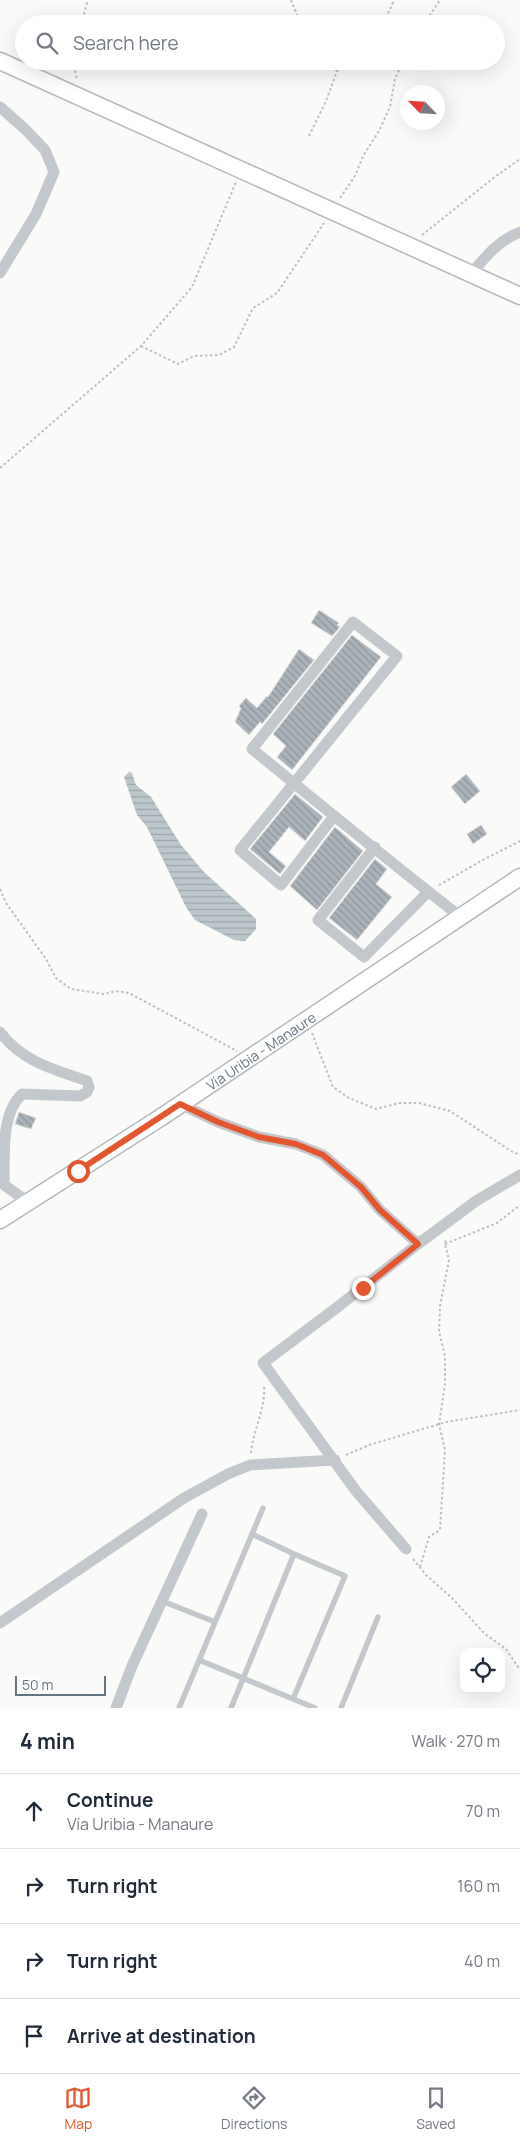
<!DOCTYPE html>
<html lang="en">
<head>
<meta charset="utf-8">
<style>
	:root { --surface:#fff; --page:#f6f6f7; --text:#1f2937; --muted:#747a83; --line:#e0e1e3; --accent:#e4572e }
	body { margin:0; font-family:Manrope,sans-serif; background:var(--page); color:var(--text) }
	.controls { position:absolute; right:15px; bottom:15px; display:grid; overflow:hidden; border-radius:10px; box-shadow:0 5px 20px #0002 }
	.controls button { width:45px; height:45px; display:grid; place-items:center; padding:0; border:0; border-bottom:1px solid var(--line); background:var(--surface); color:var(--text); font:25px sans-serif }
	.compass { position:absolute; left:400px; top:85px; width:45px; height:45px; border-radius:50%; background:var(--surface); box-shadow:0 5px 20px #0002; rotate:295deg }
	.scale { position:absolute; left:15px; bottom:12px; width:91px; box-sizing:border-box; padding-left:5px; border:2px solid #657683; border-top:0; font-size:14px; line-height:18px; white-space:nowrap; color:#657683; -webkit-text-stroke:4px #fff; paint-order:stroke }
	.stop { position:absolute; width:15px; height:15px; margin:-11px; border:4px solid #e4572e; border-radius:50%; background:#fff }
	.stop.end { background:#e4572e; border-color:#fff; box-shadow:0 1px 5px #0008 }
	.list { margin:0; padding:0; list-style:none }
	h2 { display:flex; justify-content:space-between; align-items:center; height:65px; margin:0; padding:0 20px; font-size:21px }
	h2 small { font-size:16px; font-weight:400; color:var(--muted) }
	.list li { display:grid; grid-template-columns:32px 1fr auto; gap:15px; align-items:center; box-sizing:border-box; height:75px; padding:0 20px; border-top:1px solid var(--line) }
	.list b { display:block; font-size:19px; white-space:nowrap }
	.list p { margin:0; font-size:16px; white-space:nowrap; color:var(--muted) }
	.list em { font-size:16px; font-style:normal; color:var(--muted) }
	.icon { flex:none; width:28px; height:28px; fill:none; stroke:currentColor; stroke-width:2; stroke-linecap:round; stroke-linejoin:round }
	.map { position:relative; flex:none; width:520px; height:1708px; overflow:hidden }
	.search { position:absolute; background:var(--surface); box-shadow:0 5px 20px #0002; left:15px; right:15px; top:15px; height:55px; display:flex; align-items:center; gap:12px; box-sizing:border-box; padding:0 18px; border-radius:28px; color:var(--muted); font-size:19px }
	.sheet { height:365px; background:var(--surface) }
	nav { display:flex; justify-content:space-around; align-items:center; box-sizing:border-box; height:70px; border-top:1px solid var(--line); background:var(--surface); font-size:14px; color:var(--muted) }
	nav a { display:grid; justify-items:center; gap:2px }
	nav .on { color:var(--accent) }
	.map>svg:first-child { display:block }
	.water { fill:url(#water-rules) }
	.building { fill:url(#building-back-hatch); stroke:#dcdcda }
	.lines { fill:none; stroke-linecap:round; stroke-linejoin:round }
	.secondary-casing { stroke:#b3babf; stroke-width:19 }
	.path { stroke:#bbbfc2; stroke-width:2; stroke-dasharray:2.5 2.5; stroke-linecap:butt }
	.lane { stroke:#c3c8cc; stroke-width:5.5 }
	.street { stroke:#c3c8cc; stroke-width:11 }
	.secondary { stroke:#fff; stroke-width:16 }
	.route { stroke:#e4572e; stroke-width:6 }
	.labels { text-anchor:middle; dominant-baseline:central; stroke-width:5; stroke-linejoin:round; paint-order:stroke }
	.street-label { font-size:14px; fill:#657683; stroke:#fff }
</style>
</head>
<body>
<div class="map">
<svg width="520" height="1708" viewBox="0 0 520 1708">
	<defs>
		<pattern id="water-rules" width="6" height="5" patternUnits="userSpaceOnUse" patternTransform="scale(1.25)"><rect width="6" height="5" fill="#bbc7cb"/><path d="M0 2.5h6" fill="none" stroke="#9ca6aa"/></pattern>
		<pattern id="building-back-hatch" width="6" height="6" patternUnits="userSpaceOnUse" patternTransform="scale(1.25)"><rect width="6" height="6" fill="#aab3b9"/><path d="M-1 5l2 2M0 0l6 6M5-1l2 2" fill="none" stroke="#8e969c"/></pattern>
	</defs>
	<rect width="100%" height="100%" fill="#fafaf8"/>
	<path class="water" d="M129 772 132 773 136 785 151 797 181 845 204 872 256 919V929L245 941 234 940 195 920 186 907 147 827 137 815 124 777Z"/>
	<path class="building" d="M319 610 339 623 337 625 340 627 332 636 311 623Z
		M352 635 381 657 292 770 277 757 286 746 273 734Z
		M299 649 314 660 262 724 260 722 249 735 235 722 241 708 239 706 246 698 257 708 267 696 268 697Z
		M466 774 480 791 465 804 451 787Z
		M295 794 323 817 305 841 289 827 269 852 286 866 280 874 250 849Z
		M481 825 487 834 473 844 467 834Z
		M335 827 363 851 317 910 290 886Z
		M375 859 387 869 376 884 392 897 357 940 329 918Z
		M19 1112 36 1118 31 1129 15 1124Z"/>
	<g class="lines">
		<defs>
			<g id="secondary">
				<path d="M0 61 520 296"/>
				<path id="s1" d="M0 1220 160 1118 520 877"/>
			</g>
		</defs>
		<use href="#secondary" class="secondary-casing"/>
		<path class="path" d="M291 0 301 24
			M81 24 88 0
			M378 24 386 18 394 0
			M424 24 440 0
			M73 61 77 80
			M329 61 337 71
			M309 136 326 101 337 71 356 61
			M340 198 355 176 363 156 379 131 390 107 395 79 403 61
			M422 235 496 176 520 159
			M141 346 178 364 194 356 219 355 234 347 253 308 277 293 324 223
			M0 468 141 346 192 287 236 182
			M439 885 481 861 520 841
			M0 889 6 903 46 959 56 978 71 989 104 994 116 991 129 993 237 1051
			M312 1033 333 1087 349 1098 376 1109 399 1103H419L450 1111 511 1151 520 1155
			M445 1244 497 1223 520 1205
			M251 1453C253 1430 266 1408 264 1385
			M346 1455 369 1445 446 1422 520 1410
			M413 1559 426 1575 451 1597 485 1634 506 1649 520 1670
			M420 1567 429 1537 440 1530 445 1450 439 1424 445 1384V1356L439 1332 440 1306 449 1260 445 1244 446 1238"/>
		<path class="lane" d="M162 1601 215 1622
			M199 1660 315 1708
			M293 1699 345 1576 294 1554
			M179 1708 263 1508
			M231 1708 294 1554 252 1534
			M341 1708 378 1617"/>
		<path class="street" d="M0 107 25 129 45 150 54 172 36 214 0 273
			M471 274C486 256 498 241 520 232
			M334 816 281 885 240 850 397 656 353 622 252 749C321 805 390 862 461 917
			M375 847 318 920 364 957 428 892
			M0 1032C23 1062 53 1069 87 1081L89 1087 87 1092 80 1096 22 1094C0 1115 5 1156 4 1184
			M180 1104 218 1122 259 1137 296 1144 323 1155 361 1187 380 1210 418 1244 476 1201 520 1175
			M0 1182 28 1202
			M406 1549 356 1491 263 1363 335 1309 418 1244
			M0 1623 184 1498 228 1474 250 1465 335 1460
			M116 1708 132 1666 202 1514"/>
		<use href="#secondary" class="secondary"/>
	</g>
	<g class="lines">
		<path class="route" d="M78 1171 180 1104 218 1122 259 1137 296 1144 323 1155 361 1187 380 1210 418 1244 363 1288"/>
	</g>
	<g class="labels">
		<g class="street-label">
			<text stroke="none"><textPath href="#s1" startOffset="311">Vía Uribia - Manaure</textPath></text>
		</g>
	</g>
</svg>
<div class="controls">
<button><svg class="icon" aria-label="locate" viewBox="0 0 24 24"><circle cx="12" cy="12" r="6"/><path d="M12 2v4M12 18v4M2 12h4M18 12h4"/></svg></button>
</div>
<svg class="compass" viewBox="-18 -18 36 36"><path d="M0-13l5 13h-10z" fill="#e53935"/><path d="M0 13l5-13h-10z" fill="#747a83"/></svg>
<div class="scale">50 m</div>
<div class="stop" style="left:78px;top:1171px"></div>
<div class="stop end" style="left:363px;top:1288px"></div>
<div class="search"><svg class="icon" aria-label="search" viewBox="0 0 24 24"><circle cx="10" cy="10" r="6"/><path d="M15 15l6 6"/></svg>Search here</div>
</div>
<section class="sheet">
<h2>4 min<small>Walk · 270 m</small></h2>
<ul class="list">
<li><svg class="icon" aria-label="ahead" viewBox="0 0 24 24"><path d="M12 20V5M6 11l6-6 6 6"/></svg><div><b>Continue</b><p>Vía Uribia - Manaure</p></div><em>70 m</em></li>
<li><svg class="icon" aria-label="right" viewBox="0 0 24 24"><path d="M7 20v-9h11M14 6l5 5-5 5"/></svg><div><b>Turn right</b></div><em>160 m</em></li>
<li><svg class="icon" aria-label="right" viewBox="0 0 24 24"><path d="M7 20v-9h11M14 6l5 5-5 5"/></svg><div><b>Turn right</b></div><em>40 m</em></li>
<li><svg class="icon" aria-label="arrive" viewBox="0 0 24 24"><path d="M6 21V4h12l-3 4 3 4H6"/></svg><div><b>Arrive at destination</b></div></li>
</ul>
</section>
<nav>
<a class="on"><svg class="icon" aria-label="map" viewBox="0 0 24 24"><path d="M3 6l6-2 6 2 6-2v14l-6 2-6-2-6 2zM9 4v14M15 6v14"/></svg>Map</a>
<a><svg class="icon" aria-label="directions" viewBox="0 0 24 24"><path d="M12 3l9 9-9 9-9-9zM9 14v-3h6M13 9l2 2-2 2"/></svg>Directions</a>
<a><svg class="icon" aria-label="saved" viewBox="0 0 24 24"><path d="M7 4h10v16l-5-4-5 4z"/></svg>Saved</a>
</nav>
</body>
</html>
